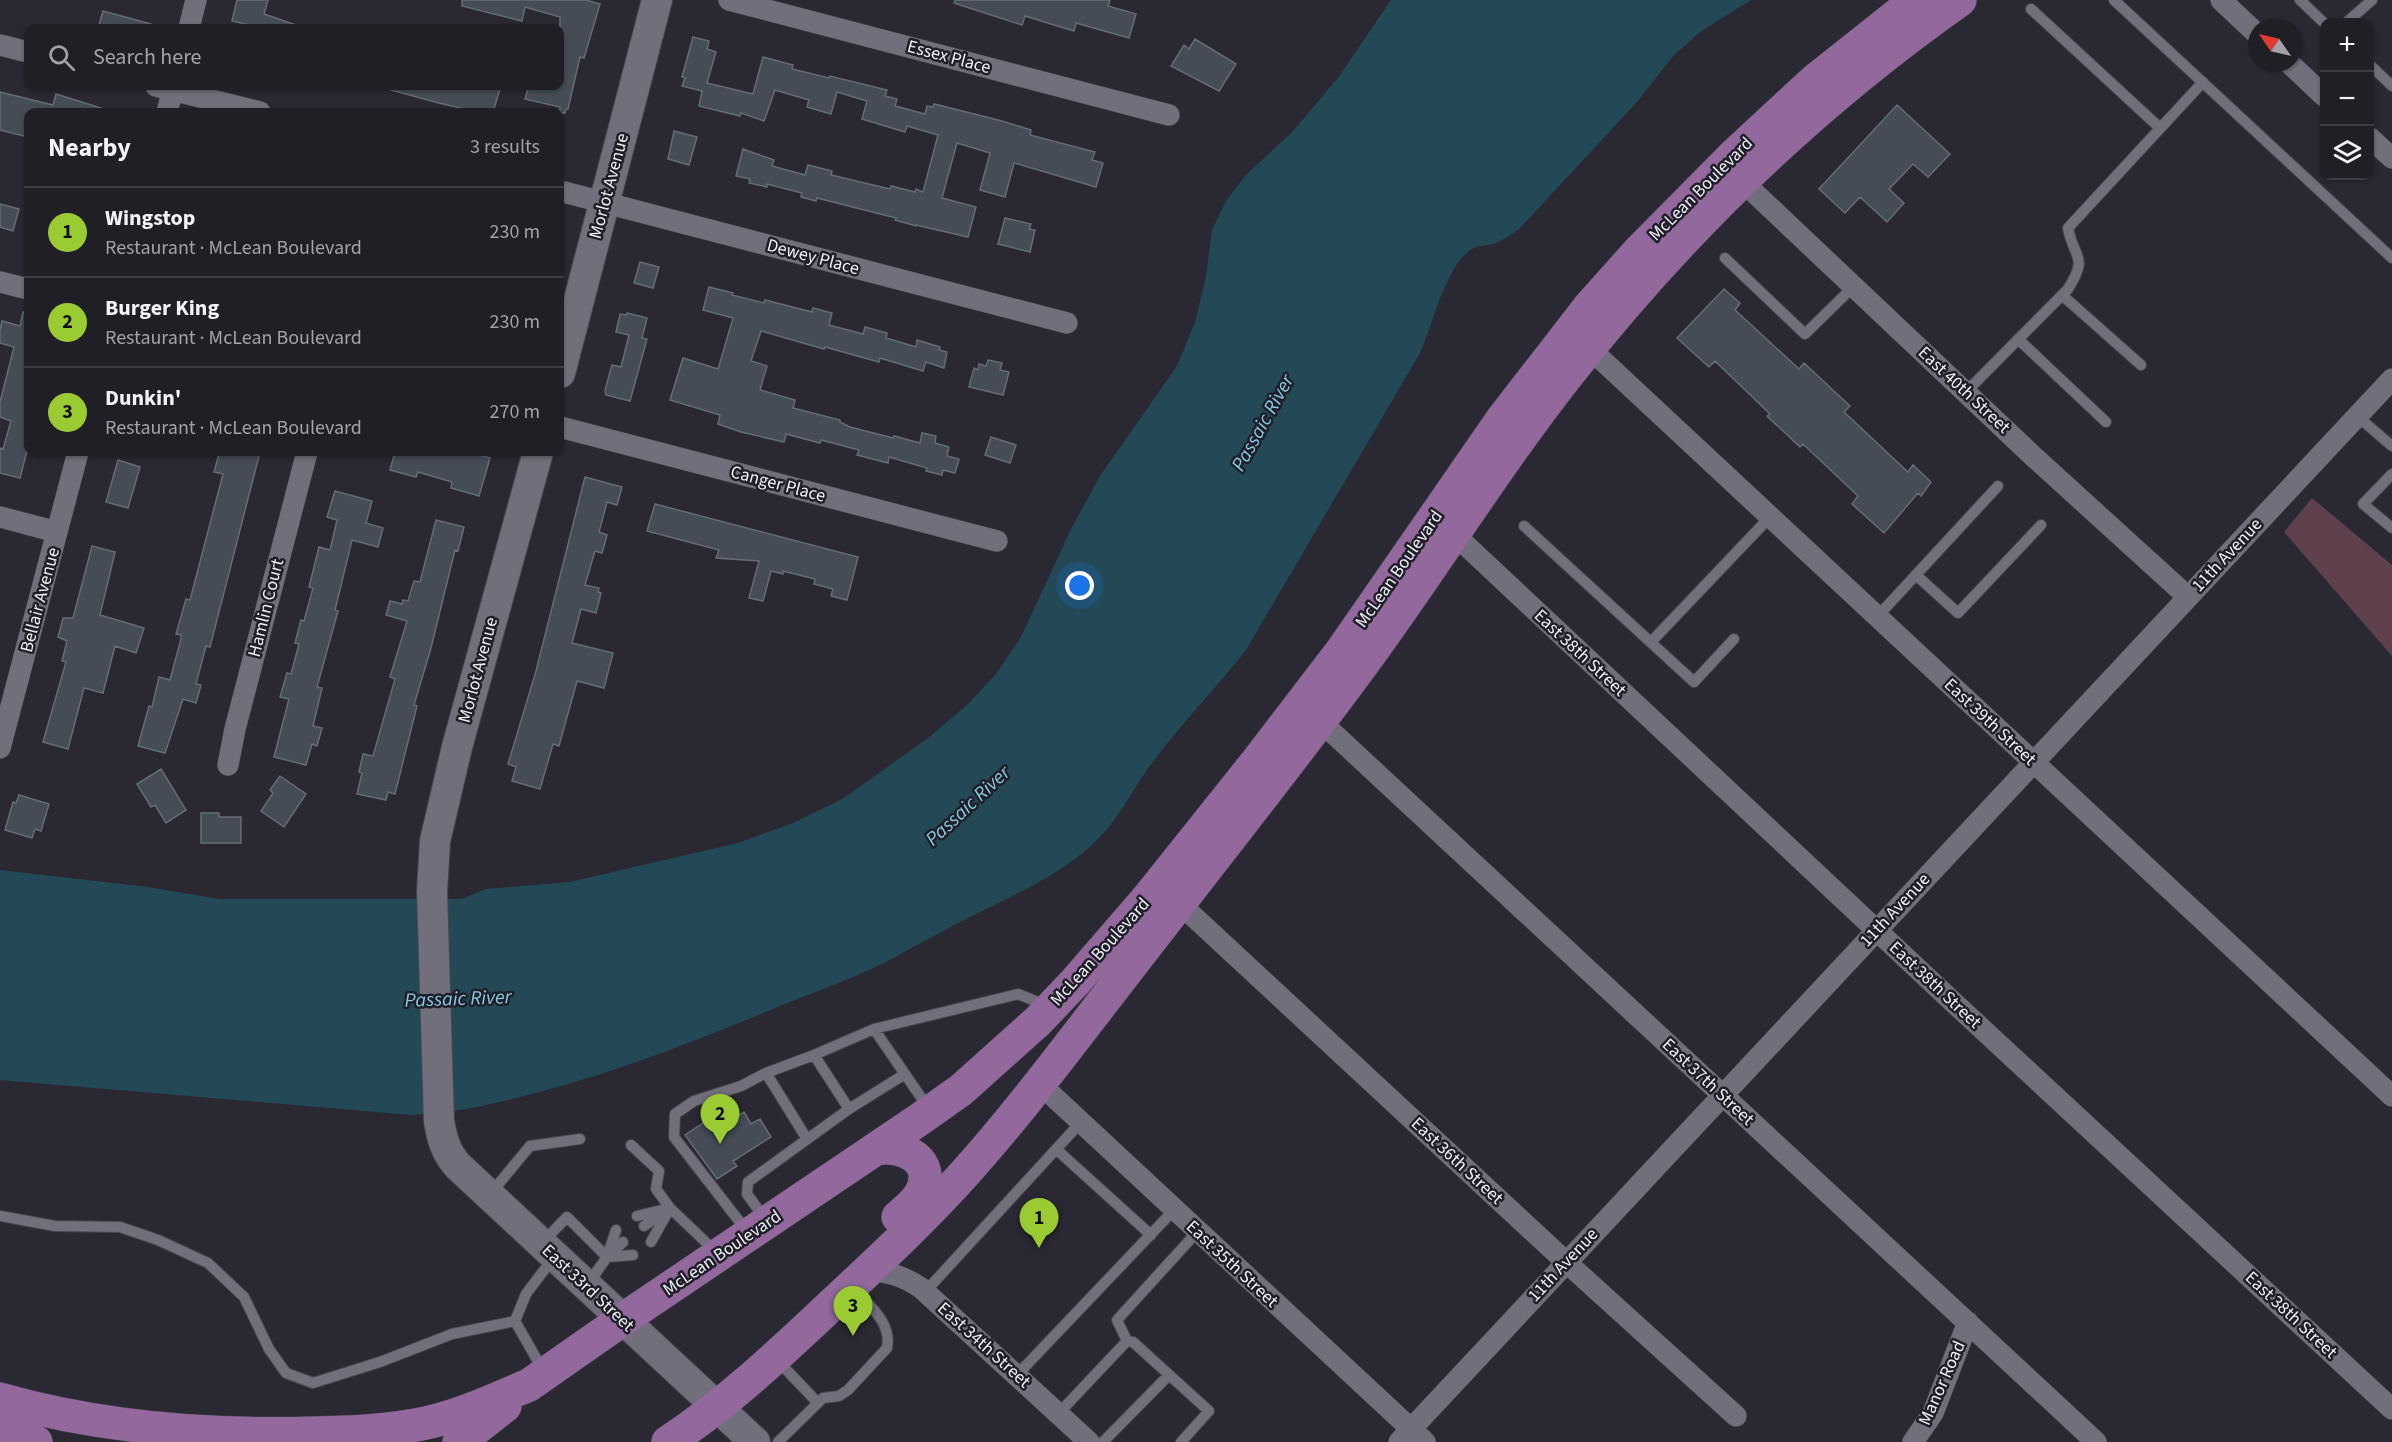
<!DOCTYPE html>
<html lang="en">
<head>
<meta charset="utf-8">
<style>
	:root { --surface:#201f26; --page:#2d2c32; --text:#f1f3f6; --muted:#a2a2a7; --line:#3d3d43; --accent:#9bcb33 }
	body { margin:0; font-family:"Source Sans 3",sans-serif; background:var(--page); color:var(--text) }
	.controls { position:absolute; right:18px; top:18px; display:grid; overflow:hidden; border-radius:12px; box-shadow:0 2px 4px #0004 }
	.controls button { width:54px; height:54px; display:grid; place-items:center; padding:0; border:0; border-bottom:2px solid var(--line); background:var(--surface); color:var(--text); font:30px sans-serif }
	.compass { position:absolute; left:2248px; top:18px; width:54px; height:54px; border-radius:50%; background:var(--surface); box-shadow:0 2px 4px #0004; rotate:304deg }
	.you { position:absolute; left:1080px; top:586px; width:21px; height:21px; margin:-15px; border:4px solid #fff; border-radius:50%; background:#1a73e8; box-shadow:0 0 0 9px #1a73e833 }
	.badge { display:grid; place-items:center; width:39px; height:39px; border-radius:50%; background:var(--accent); color:#111; font-size:20px; font-weight:700 }
	.pin { position:absolute; translate:-50% -50px; filter:drop-shadow(0 2px 3px #0008) }
	.pin::after { content:''; position:absolute; top:32px; width:21px; height:18px; background:inherit; clip-path:polygon(0 0,100% 0,50% 100%) }
	.list { margin:0; padding:0; list-style:none }
	h2 { display:flex; justify-content:space-between; align-items:center; height:78px; margin:0; padding:0 24px; font-size:26px }
	h2 small { font-size:20px; font-weight:400; color:var(--muted) }
	.list li { display:grid; grid-template-columns:39px 1fr auto; gap:18px; align-items:center; box-sizing:border-box; height:90px; padding:0 24px; border-top:2px solid var(--line) }
	.list b { display:block; font-size:22px; white-space:nowrap }
	.list p { margin:0; font-size:20px; white-space:nowrap; color:var(--muted) }
	.list em { font-size:20px; font-style:normal; color:var(--muted) }
	.icon { flex:none; width:33px; height:33px; fill:none; stroke:currentColor; stroke-width:2; stroke-linecap:round; stroke-linejoin:round }
	.map { position:relative; flex:none; width:2392px; height:1442px; overflow:hidden }
	.search { position:absolute; background:var(--surface); box-shadow:0 2px 4px #0004; left:24px; top:24px; width:540px; height:66px; display:flex; align-items:center; gap:15px; box-sizing:border-box; padding:0 21px; border-radius:12px; color:var(--muted); font-size:22px }
	.panel { position:absolute; background:var(--surface); box-shadow:0 2px 4px #0004; left:24px; top:108px; width:540px; height:348px; border-radius:12px }
	.map>svg:first-child { display:block }
	.green { fill:#5e414c }
	.water { fill:#234957 }
	.building { fill:#454c56; stroke:#656c77; stroke-width:1.5 }
	.lines { fill:none; stroke-linecap:round; stroke-linejoin:round }
	.lane-casing { stroke:#484750; stroke-width:12 }
	.street-casing { stroke:#484750; stroke-width:22 }
	.secondary-casing { stroke:#484750; stroke-width:32 }
	.primary-casing { stroke:#484750; stroke-width:34 }
	.lane { stroke:#706f7b; stroke-width:10 }
	.street { stroke:#706f7b; stroke-width:21 }
	.secondary { stroke:#706f7b; stroke-width:30 }
	.primary { stroke:#92689d; stroke-width:33 }
	.labels { text-anchor:middle; dominant-baseline:central; stroke-width:5; stroke-linejoin:round; paint-order:stroke }
	.street-label { font-size:18px; fill:#efeff6; stroke:#201f29 }
	.water-label { font-size:20px; font-style:italic; fill:#85cbe5; stroke:#201f29 }
</style>
</head>
<body>
<div class="map">
<svg width="2392" height="1442" viewBox="0 0 2392 1442">
	<rect width="100%" height="100%" fill="#2a2933"/>
	<path class="green" d="M2312 498 2392 565V656L2284 532Z"/>
	<path class="water" d="M1391 0H1751L1700 32 1673 56 1637 102 1520 228C1513 233 1505 239 1496 243 1489 245 1481 245 1474 248 1447 260 1432 327 1420 353L1246 650C1216 688 1183 722 1154 760 1133 788 1119 820 1093 844 1058 876 1016 894 974 915 939 932 905 953 869 970 836 985 801 997 768 1011 672 1051 573 1088 471 1108 452 1112 432 1113 412 1115L0 1080V870L148 887 219 899H462L486 889 570 882 738 843 793 823 844 798 928 738 967 705 996 674 1021 637 1071 529 1100 476 1177 366 1195 322 1206 276 1212 230 1226 201 1245 176 1293 131 1338 78Z"/>
	<path class="building" d="M237 0H268L264 14 296 25 295 28H263L232 21Z
		M462 0H586L600 4 584 58 580 57 568 109H566L565 113H560V107L525 99 529 86H560V17L525 7 522 21 462 6Z
		M955 0H1110L1108 6 1136 14 1129 38 1076 23 1074 31 1025 16 1022 25 954 3Z
		M103 11 151 24 150 28H98Z
		M693 37 709 41 707 49 716 52 707 83 753 94 763 57 793 65 792 69 829 78 830 76 887 90 885 96 897 99 895 106 925 114 927 106 933 107 934 104 1002 121 1031 130 1030 135 1095 152 1092 160 1103 163 1096 187 1014 163 1005 197 980 190 990 153 957 143 942 198 976 207 968 237 916 225V226L895 220 896 218 817 198 816 201 801 197 802 193 767 184V187L749 183 750 179 736 176 743 149 774 160 772 166 805 175 808 165 832 171 831 175 890 189 891 186 915 192 916 189 923 192 938 135 907 126 905 132 862 119 867 101 837 92 831 114 807 107 809 100 775 90 764 121 741 113 740 116 699 106 702 91 682 86 685 78 682 77Z
		M1195 39 1236 64 1219 91 1171 66 1184 45 1189 49Z
		M392 86H501L493 112H477L439 103 391 90Z
		M0 92 53 105 56 94 104 109 103 112H28V137L0 130Z
		M1897 105 1950 154 1928 177 1913 164 1889 189 1904 203 1887 222 1860 197 1845 213 1819 189Z
		M674 131 697 137 689 165 668 159Z
		M0 204 19 209 13 231 0 227Z
		M1005 218 1031 224 1029 229 1035 230 1030 252 998 244Z
		M640 262 659 267 653 288 634 283Z
		M709 287 733 293 732 295 764 303 765 300 812 312 813 308 832 313 829 325 863 334 865 327 887 333 886 338 916 347 917 340 940 347 939 350 947 352 944 368 926 362 923 371 880 358 879 362 825 347 824 349 761 331 751 361 767 366 760 390 795 400 793 408 840 420V422L850 427 893 438 894 436 920 443 922 433 936 436 935 443 949 447 947 456 959 459 955 473 943 470 942 475 926 471 927 468 889 457 888 463 857 455 859 450 821 440 820 443 786 434 784 442 741 432 718 424 720 415 670 400 683 358 718 369 733 318 703 310Z
		M1724 289 1740 303 1735 310 1799 369 1804 363 1850 406 1844 412 1908 472 1913 465 1931 482 1921 496 1918 493 1884 533 1852 504 1858 496 1803 444 1800 447 1767 416 1770 414 1715 361 1709 367 1677 338Z
		M23 312 28 313V447L20 478 0 473V448L3 449 11 421 0 417V402L14 347 0 343V330L2 321 20 326Z
		M627 313 647 318 642 338 647 339 630 401 606 395 605 390 612 365 621 367 629 335 616 332 620 314 626 315Z
		M988 360 1002 363 1000 370 1009 372 1003 395 969 387 974 368 978 370 979 364 986 366Z
		M991 437 1016 445 1010 463 985 455Z
		M224 452H260L210 647 206 646 196 684 201 685 196 703 183 699 165 753 138 746 149 706 152 707 159 677 170 680 181 639V635L176 634 186 599 190 600 223 474 214 472 219 454 223 455Z
		M395 452H467L490 458 479 496 451 488 452 482 418 472 416 477 390 470Z
		M118 460 140 467 128 508 106 502Z
		M585 477 622 487 617 505 607 502 599 532 607 535 602 553 595 551 585 585 599 588 598 592 601 593 596 613 581 609 572 643 613 653 604 688 577 681 559 746 553 744 540 789 512 781 516 767 508 764 536 671Z
		M335 491 372 501 366 523 383 528 378 547 352 540 335 610 338 611 317 687 322 688 313 726 322 728 317 746 312 744 306 765 274 757 289 699 280 697 287 673 291 674 299 644 295 643 301 620 304 621 313 588 309 587 319 547 330 550 337 520 327 517Z
		M655 504 858 557 847 600 831 596 833 589 814 584 815 579 783 571V574L771 571 763 601 749 598 759 561 716 558 719 550 647 531Z
		M436 520 464 527 458 551 455 550 431 648 414 705 417 706 395 794 388 792 386 800 357 794 362 773 359 772 363 754 373 756 395 679 390 677 407 621 386 615 390 601 402 604 403 600 408 601 414 581 420 582Z
		M92 546 115 552 100 615 144 628 136 653 115 646 103 693 84 688 68 749 43 742 66 662 62 661 67 641 58 637 63 618H73Z
		M161 769 186 810 166 823 155 805 151 807 137 784Z
		M280 776 306 794 284 827 261 811 273 793 270 790Z
		M19 795 49 804 41 831 35 829 32 838 5 830 13 802 16 803Z
		M201 813H219V817H241V843H201Z
		M744 1112 751 1124 760 1119 771 1137 733 1161 737 1166 717 1179 685 1135 706 1121 713 1132Z"/>
	<g class="lines">
		<defs>
			<path id="lane" d="M2114 0 2392 258
				M2300 0 2324 23
				M2031 9 2160 128
				M2347 22 2372 0
				M2370 65 2392 86
				M1725 258 1805 334 1854 286
				M2062 295 2141 365
				M2018 339 2106 422
				M1966 392 2068 289C2089 255 2074 260 2068 228L2203 82
				M2357 416 2392 446
				M2392 474 2363 504 2392 528
				M1524 526 1694 682 1734 639
				M1916 575 1958 613 2041 525
				M1877 617 1998 486
				M1651 642 1770 517
				M874 1029 1018 994 1048 1006
				M814 1055 849 1109 905 1074
				M766 1073 807 1139
				M631 1145 659 1171 656 1189 670 1208 716 1252
				M1056 1149 1151 1235
				M491 1193 530 1146 580 1139
				M0 1216 55 1226 120 1227 158 1240 208 1263 244 1297 269 1349 286 1373 313 1383 380 1362 452 1334 515 1321
				M637 1216 670 1208
				M765 1219 747 1194 748 1182 849 1109
				M644 1226 665 1211
				M746 1230 674 1137 675 1114 694 1101 741 1086 766 1073 814 1055 874 1029 929 1109
				M543 1242 567 1217 607 1257 633 1255
				M651 1242 670 1208
				M607 1257 616 1230
				M588 1284 607 1257 623 1242
				M925 1292 1081 1122
				M1127 1341 1117 1320 1197 1232
				M777 1360 817 1402
				M544 1372 515 1321 526 1294 554 1257
				M1016 1376 1174 1210
				M1058 1414 1127 1341 1133 1342 1209 1411 1181 1442
				M778 1442 823 1398 839 1396 848 1390 887 1348C892 1323 870 1306 854 1289
				M1103 1442 1169 1375"/>
			<path id="street" d="M729 0 1169 115
				M2221 0 2257 34
				M189 28 196 0
				M0 45 28 52
				M2289 63 2324 96
				M156 86 260 112
				M167 112 174 86
				M2370 138 2392 158
				M1742 181 2034 457 2188 597
				M560 191 1067 323
				M0 282 28 289
				M1589 348 2392 1096
				M560 427 997 541
				M0 517 57 532
				M1454 534 1952 1001 2392 1409
				M1320 721 2096 1442
				M0 748 78 452
				M228 765 235 729 307 452
				M1179 903 1566 1262 1736 1416
				M1040 1084 1425 1442
				M867 1271C888 1271 903 1276 921 1288L1089 1442
				M1399 1442 2392 379
				M1913 1442 1933 1413 1968 1322"/>
			<path id="secondary" d="M560 373 657 0
				M538 452 457 747 435 841 432 891 439 1121C442 1139 446 1153 458 1166L755 1442"/>
			<path id="primary" d="M876 1149C903 1144 937 1160 921 1193 916 1202 906 1210 898 1217
				M0 1399C102 1428 207 1436 313 1433 350 1432 389 1431 426 1423 462 1415 496 1399 529 1385L622 1320 920 1119 961 1090 1038 1021 1076 981 1147 899 1258 760 1343 649 1503 418 1589 307 1639 251 1734 155 1814 81 1916 0
				M0 1432 36 1442
				M459 1442 505 1406
				M668 1442C725 1405 776 1357 825 1311 873 1266 921 1222 965 1173 1017 1115 1064 1052 1112 990 1195 882 1281 775 1362 665 1432 570 1493 470 1566 377 1678 234 1811 105 1960 0"/>
		</defs>
		<use href="#lane" class="lane-casing"/>
		<use href="#street" class="street-casing"/>
		<use href="#secondary" class="secondary-casing"/>
		<use href="#primary" class="primary-casing"/>
		<use href="#lane" class="lane"/>
		<use href="#street" class="street"/>
		<use href="#secondary" class="secondary"/>
		<use href="#primary" class="primary"/>
	</g>
	<g class="labels">
		<g class="street-label">
			<text transform="translate(949 57) rotate(15)">Essex Place</text>
			<text transform="translate(609 186) rotate(-75)">Morlot Avenue</text>
			<text transform="translate(1701 189) rotate(-45)">McLean Boulevard</text>
			<text transform="translate(813 257) rotate(15)">Dewey Place</text>
			<text transform="translate(1964 390) rotate(43)">East 40th Street</text>
			<text transform="translate(778 484) rotate(15)">Canger Place</text>
			<text transform="translate(2227 555) rotate(-47)">11th Avenue</text>
			<text transform="translate(1399 569) rotate(-55)">McLean Boulevard</text>
			<text transform="translate(40 600) rotate(-75)">Bellair Avenue</text>
			<text transform="translate(266 608) rotate(-76)">Hamlin Court</text>
			<text transform="translate(1580 653) rotate(43)">East 38th Street</text>
			<text transform="translate(478 670) rotate(-75)">Morlot Avenue</text>
			<text transform="translate(1990 722) rotate(43)">East 39th Street</text>
			<text transform="translate(1895 910) rotate(-47)">11th Avenue</text>
			<text transform="translate(1100 952) rotate(-48)">McLean Boulevard</text>
			<text transform="translate(1935 985) rotate(43)">East 38th Street</text>
			<text transform="translate(1708 1082) rotate(43)">East 37th Street</text>
			<text transform="translate(1457 1161) rotate(43)">East 36th Street</text>
			<text transform="translate(722 1253) rotate(-34)">McLean Boulevard</text>
			<text transform="translate(1232 1264) rotate(43)">East 35th Street</text>
			<text transform="translate(1563 1265) rotate(-47)">11th Avenue</text>
			<text transform="translate(588 1288) rotate(43)">East 33rd Street</text>
			<text transform="translate(2291 1315) rotate(43)">East 38th Street</text>
			<text transform="translate(984 1345) rotate(42)">East 34th Street</text>
			<text transform="translate(1942 1383) rotate(-66)">Manor Road</text>
		</g>
		<g class="water-label">
			<text transform="translate(1263 423) rotate(-61)">Passaic River</text>
			<text transform="translate(968 806) rotate(-43)">Passaic River</text>
			<text transform="translate(458 999) rotate(-2)">Passaic River</text>
		</g>
	</g>
</svg>
<div class="controls">
<button>+</button>
<button>−</button>
<button><svg class="icon" aria-label="layers" viewBox="0 0 24 24"><path d="M12 4l9 5-9 5-9-5zM3 14l9 5 9-5"/></svg></button>
</div>
<svg class="compass" viewBox="-18 -18 36 36"><path d="M0-13l5 13h-10z" fill="#e53935"/><path d="M0 13l5-13h-10z" fill="#a2a2a7"/></svg>
<div class="you"></div>
<div class="pin badge" style="left:1039px;top:1248px">1</div>
<div class="pin badge" style="left:720px;top:1144px">2</div>
<div class="pin badge" style="left:853px;top:1336px">3</div>
<div class="search"><svg class="icon" aria-label="search" viewBox="0 0 24 24"><circle cx="10" cy="10" r="6"/><path d="M15 15l6 6"/></svg>Search here</div>
<section class="panel">
<h2>Nearby<small>3 results</small></h2>
<ul class="list">
<li><span class="badge">1</span><div><b>Wingstop</b><p>Restaurant · McLean Boulevard</p></div><em>230 m</em></li>
<li><span class="badge">2</span><div><b>Burger King</b><p>Restaurant · McLean Boulevard</p></div><em>230 m</em></li>
<li><span class="badge">3</span><div><b>Dunkin'</b><p>Restaurant · McLean Boulevard</p></div><em>270 m</em></li>
</ul>
</section>
</div>
</body>
</html>
